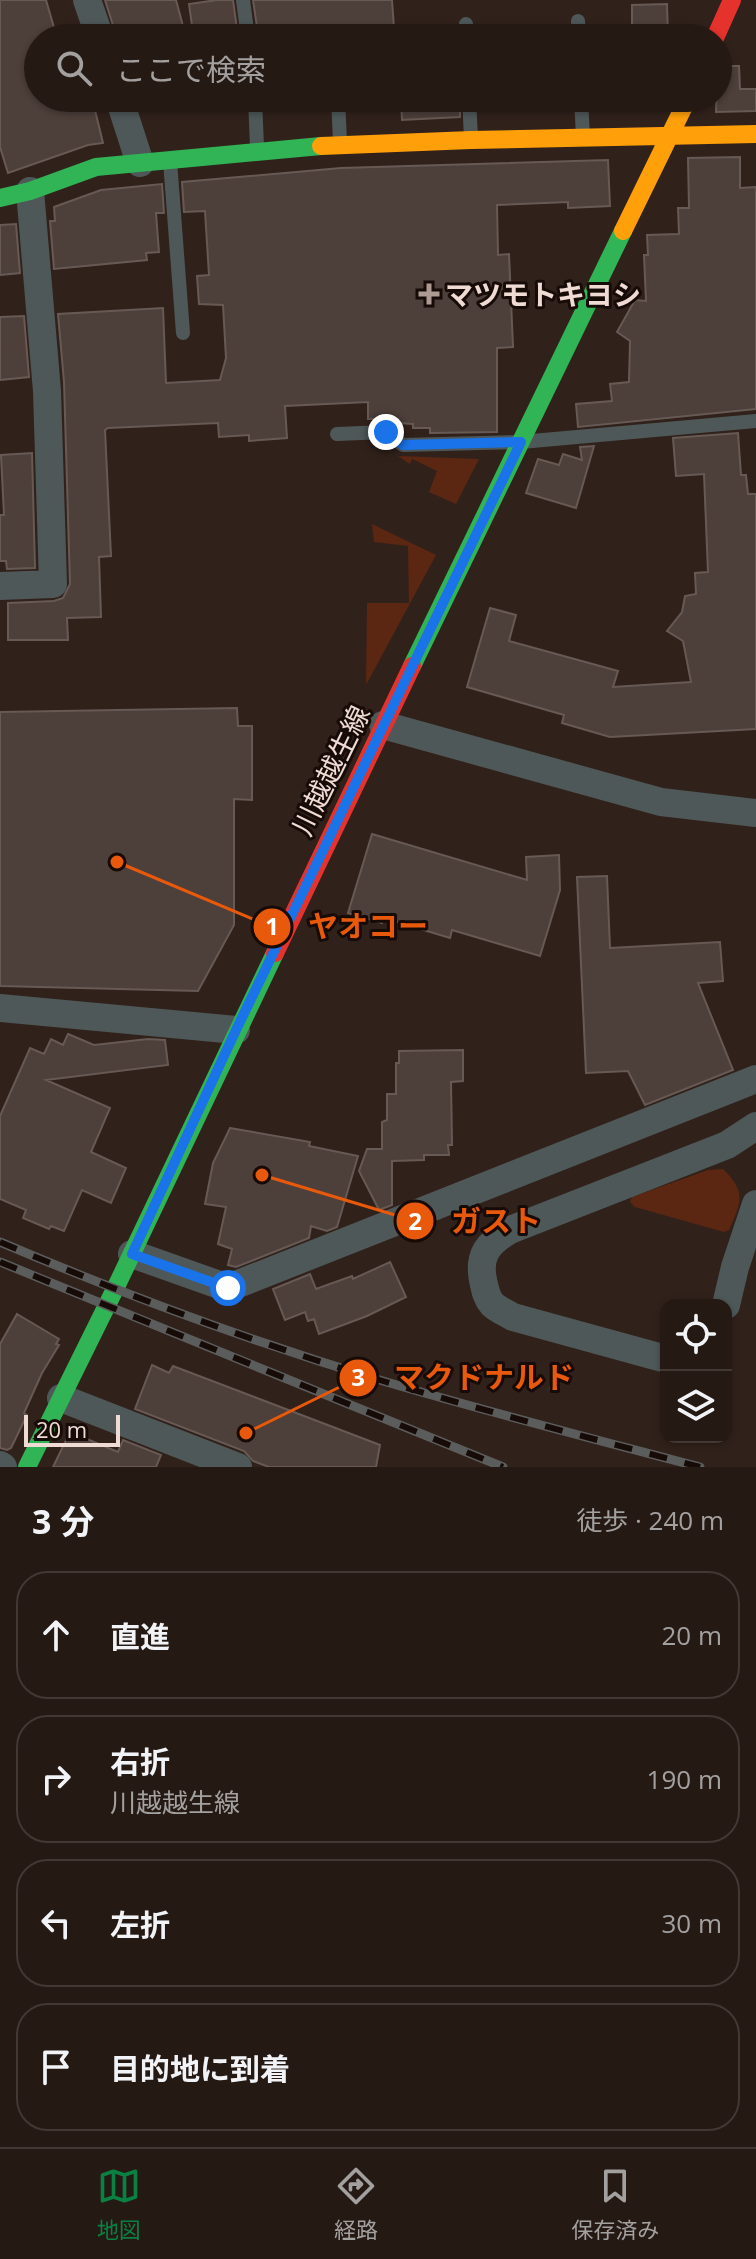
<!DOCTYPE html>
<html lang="ja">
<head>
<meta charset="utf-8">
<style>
	:root { --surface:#251914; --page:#312622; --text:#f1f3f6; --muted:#a3a0a0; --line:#423834; --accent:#0b8043 }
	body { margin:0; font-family:"Open Sans","Noto Sans JP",sans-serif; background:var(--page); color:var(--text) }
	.controls { position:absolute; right:24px; bottom:24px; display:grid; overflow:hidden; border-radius:16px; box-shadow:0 2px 6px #0004 }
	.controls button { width:72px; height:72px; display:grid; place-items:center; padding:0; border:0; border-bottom:2px solid var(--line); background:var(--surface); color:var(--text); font:40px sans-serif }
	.scale { position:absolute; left:24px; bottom:20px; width:96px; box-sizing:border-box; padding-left:8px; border:4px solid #efdbd4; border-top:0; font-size:22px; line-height:28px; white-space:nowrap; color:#efdbd4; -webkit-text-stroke:6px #170b07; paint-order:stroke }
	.stop { position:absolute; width:24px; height:24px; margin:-18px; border:6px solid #1a73e8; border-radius:50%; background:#fff }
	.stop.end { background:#1a73e8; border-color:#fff; box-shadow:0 2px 8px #0008 }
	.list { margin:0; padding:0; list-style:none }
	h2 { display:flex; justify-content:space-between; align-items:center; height:104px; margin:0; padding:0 32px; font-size:34px }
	h2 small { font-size:26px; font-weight:400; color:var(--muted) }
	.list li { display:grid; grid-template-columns:52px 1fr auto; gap:24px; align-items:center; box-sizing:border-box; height:128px; margin:0 16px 16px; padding:0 16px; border:2px solid var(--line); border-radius:32px }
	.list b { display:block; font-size:30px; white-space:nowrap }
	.list p { margin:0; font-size:26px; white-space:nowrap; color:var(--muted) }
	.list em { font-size:26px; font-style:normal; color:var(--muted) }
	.icon { flex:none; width:44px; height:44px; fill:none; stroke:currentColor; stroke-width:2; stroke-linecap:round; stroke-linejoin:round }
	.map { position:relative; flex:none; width:756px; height:1467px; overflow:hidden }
	.search { position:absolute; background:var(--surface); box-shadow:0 2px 6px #0004; left:24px; right:24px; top:24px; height:88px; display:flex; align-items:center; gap:20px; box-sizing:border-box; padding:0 28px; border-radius:44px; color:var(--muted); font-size:30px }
	.sheet { height:680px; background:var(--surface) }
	nav { display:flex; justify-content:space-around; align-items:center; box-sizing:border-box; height:112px; border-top:2px solid var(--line); background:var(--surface); font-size:22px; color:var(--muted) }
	nav a { display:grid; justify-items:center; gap:4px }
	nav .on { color:var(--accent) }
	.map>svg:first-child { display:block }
	.green { fill:#5b2713 }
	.building { fill:#4d3f3a; stroke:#675954; stroke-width:2 }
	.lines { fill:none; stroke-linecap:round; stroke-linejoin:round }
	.path { stroke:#545655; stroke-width:5; stroke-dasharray:6 6; stroke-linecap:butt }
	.lane { stroke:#4e5858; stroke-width:14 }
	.street { stroke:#4e5858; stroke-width:28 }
	.fast { stroke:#30b455; stroke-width:18 }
	.slow { stroke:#ff9f0a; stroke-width:18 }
	.jam { stroke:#e5322d; stroke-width:18 }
	.rail-casing { stroke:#5b5c5c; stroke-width:9 }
	.rail { stroke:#170b07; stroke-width:6; stroke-dasharray:18; stroke-linecap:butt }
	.route { stroke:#1a73e8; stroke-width:10 }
	.poi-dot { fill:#ac9a93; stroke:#170b07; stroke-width:3 }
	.labels { text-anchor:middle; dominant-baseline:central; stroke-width:6; stroke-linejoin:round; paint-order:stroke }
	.poi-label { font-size:28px; font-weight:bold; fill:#efdbd4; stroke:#170b07; text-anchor:start }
	.street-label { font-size:28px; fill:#efdbd4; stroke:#170b07 }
	.leader { fill:none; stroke:#e8590c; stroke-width:3 }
	.callout-dot { fill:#e8590c; stroke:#170b07; stroke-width:3 }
	.mark-label { font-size:24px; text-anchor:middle; font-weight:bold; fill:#fff }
	.callout-label { font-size:30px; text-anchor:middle; font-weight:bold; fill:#e8590c; stroke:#170b07; stroke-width:6; stroke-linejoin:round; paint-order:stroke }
</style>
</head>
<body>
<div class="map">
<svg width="756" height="1467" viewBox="0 0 756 1467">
	<rect width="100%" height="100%" fill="#31211b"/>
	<path class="green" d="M398 456 479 459 456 504 429 492 437 471 412 459 410 464Z
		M372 524 436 555 366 685 367 603H409L408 546 374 542Z
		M723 1169C747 1192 741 1203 729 1230L724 1232 635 1207 630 1202 632 1197 708 1170Z"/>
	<path class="building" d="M0 0H46L57 38H38V98H92L103 143 88 145 8 173 0 147Z
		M105 0H176L183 26 139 38H117Z
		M217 0H233L238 36 234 38H206V32L193 33 189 4Z
		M253 0H392L394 28 321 33 320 27 258 34Z
		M667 4 668 38H632V5Z
		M718 66H739L740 89H756V111L716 112Z
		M401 98H452L453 110H460V117L402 120Z
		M740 157V188L756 187V409L578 427 576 404 612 401 610 384 629 382 630 341 617 332 635 300 646 301 644 255H648L647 235 679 234 678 208H689L688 158Z
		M608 160 610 206 568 208V202L497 205 498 255 509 254 513 347 497 348V432L430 433V428H413V424L398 423V419H368V402L285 406 287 438 249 441V435L219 437 218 423 108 428 105 430 111 556 99 557 101 617 67 618 68 640H8V603L54 601 63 598 70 584 64 382 58 314 163 308 166 383 220 380 226 358 223 305 199 304 197 276 209 275 205 211 184 212 182 182 341 168Z
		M162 184 164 213H156L159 252 146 253 147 260 54 269 50 221H55L54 207 101 190Z
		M16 224 20 273 0 275V225Z
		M24 316 29 377 0 380V317Z
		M738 433 741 475H746L748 494H756V729L610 737 562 723 564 715 467 687 490 608 516 615 509 641 618 671 613 687 691 682 683 641 667 631 682 612 685 596 696 594 695 573 708 572 704 474 676 476 673 438Z
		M594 446 576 508 526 493 538 459 559 465 563 454 582 460 580 447Z
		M32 453 35 568 7 569 6 561H0V515H4L1 455Z
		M237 708 238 726H252V800L234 799V925L198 991 0 986V712Z
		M372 834 527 880 526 857 559 855 560 890 540 956 452 930 450 938 384 918 382 923 348 913Z
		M607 876 610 948 720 942 723 981 698 983 733 1070 645 1105 628 1071 586 1073 577 877Z
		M68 1034 94 1045 148 1039 165 1040 168 1065 46 1080 110 1108 91 1152 126 1168 111 1203 82 1190 64 1231 51 1226 49 1229 23 1218 26 1210 0 1199V1116L30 1048 44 1054 51 1039 63 1045Z
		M463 1050V1081L451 1082 452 1145H448L449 1155H424V1160L392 1161V1205L379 1210 359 1171 367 1149H382V1122L387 1120V1094H396V1063H399V1051Z
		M230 1128 310 1142 309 1146 358 1156 337 1227 327 1231 311 1226 309 1238 236 1267 228 1265 232 1249 218 1244 226 1207 205 1204 213 1163Z
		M390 1262 406 1297 367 1316 319 1334 314 1319 308 1321 305 1312 285 1320 273 1289 310 1274 316 1289 352 1276 353 1279Z
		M17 1314 59 1339 56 1344 59 1345 42 1373 24 1413 27 1415 11 1448 7 1450 0 1448V1344Z
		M152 1365 169 1373 173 1366 380 1445 376 1467H269L253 1461 244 1451 135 1409Z
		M70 1432 118 1452 123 1440 161 1455 156 1467H53Z"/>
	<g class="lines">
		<path class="path" d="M551 1391 554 1380"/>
		<path class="lane" d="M243 0 248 38
			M578 21 579 38
			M466 24 467 38
			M255 98 257 147
			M338 98 340 142
			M469 98 471 138
			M581 98 583 137
			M170 161 183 333
			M337 434 386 432 403 445 521 442 756 421"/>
		<path class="street" d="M87 0 100 38
			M119 98 140 163
			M0 586 53 584 47 391 30 191
			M383 725 661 802 756 813
			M0 1008 236 1030
			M132 1254 228 1288 756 1079
			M726 1305 735 1267 756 1204
			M666 1359 513 1317C506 1313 497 1309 492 1304 486 1297 485 1289 483 1280 478 1255 488 1243 510 1230L727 1145 756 1126
			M61 1398 238 1467
			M0 1465 3 1467"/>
		<path class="fast" d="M0 198 30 191 96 167 321 146
			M412 666 623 231
			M27 1467 115 1289 275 953"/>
		<path class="slow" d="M321 146 471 140 756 134
			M623 231 688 98"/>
		<path class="jam" d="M715 38 732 0
			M275 953 412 666"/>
		<defs>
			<path id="rail" d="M0 1242C125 1295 253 1342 383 1381 488 1412 594 1439 700 1467
				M0 1262 503 1467"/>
		</defs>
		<use href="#rail" class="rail-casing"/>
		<use href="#rail" class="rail"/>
	</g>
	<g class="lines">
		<path class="route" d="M228 1288 132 1254 236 1030 521 442 403 445 386 432"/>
	</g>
	<path class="poi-dot" d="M425 282h8v8h8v8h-8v8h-8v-8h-8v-8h8z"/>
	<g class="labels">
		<g class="poi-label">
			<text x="445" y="294">マツモトキヨシ</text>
		</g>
		<g class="street-label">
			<text transform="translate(330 770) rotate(-64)">川越越生線</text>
		</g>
	</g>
	<path class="leader" d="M117 862L272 927M262 1175L415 1221M246 1433L358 1378"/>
	<g class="callout-dot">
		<circle cx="117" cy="862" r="8"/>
		<circle cx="262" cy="1175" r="8"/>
		<circle cx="246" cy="1433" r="8"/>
		<circle cx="272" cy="927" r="20"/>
		<circle cx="415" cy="1221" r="20"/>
		<circle cx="358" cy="1378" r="20"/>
	</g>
	<g class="mark-label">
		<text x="272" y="935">1</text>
		<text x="415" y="1230">2</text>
		<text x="358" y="1386">3</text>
	</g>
	<g class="callout-label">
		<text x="368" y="937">ヤオコー</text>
		<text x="496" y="1232">ガスト</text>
		<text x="484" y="1388">マクドナルド</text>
	</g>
</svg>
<div class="controls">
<button><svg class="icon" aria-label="locate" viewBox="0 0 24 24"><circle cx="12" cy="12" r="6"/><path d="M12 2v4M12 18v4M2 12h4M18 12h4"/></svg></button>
<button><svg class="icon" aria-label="layers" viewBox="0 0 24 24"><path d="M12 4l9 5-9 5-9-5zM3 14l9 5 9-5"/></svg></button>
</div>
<div class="scale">20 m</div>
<div class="stop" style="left:228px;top:1288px"></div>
<div class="stop end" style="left:386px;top:432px"></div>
<div class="search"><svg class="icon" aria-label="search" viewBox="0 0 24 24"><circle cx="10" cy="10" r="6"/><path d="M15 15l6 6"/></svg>ここで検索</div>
</div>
<section class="sheet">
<h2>3 分<small>徒歩 · 240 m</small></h2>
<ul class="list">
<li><svg class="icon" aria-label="ahead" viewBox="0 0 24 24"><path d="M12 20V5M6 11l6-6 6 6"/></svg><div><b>直進</b></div><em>20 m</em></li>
<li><svg class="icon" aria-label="right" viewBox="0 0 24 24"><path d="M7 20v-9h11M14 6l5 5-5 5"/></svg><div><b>右折</b><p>川越越生線</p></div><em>190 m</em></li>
<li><svg class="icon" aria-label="left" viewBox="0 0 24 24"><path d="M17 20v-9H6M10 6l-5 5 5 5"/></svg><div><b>左折</b></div><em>30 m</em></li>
<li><svg class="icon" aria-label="arrive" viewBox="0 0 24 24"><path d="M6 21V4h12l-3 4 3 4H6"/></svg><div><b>目的地に到着</b></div></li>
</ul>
</section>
<nav>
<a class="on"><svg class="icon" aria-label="map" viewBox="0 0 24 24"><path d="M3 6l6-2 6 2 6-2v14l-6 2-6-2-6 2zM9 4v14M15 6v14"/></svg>地図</a>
<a><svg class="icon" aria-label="directions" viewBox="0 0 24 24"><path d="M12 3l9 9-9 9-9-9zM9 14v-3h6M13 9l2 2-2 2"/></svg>経路</a>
<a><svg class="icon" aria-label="saved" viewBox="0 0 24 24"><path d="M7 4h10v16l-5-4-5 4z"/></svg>保存済み</a>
</nav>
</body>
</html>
